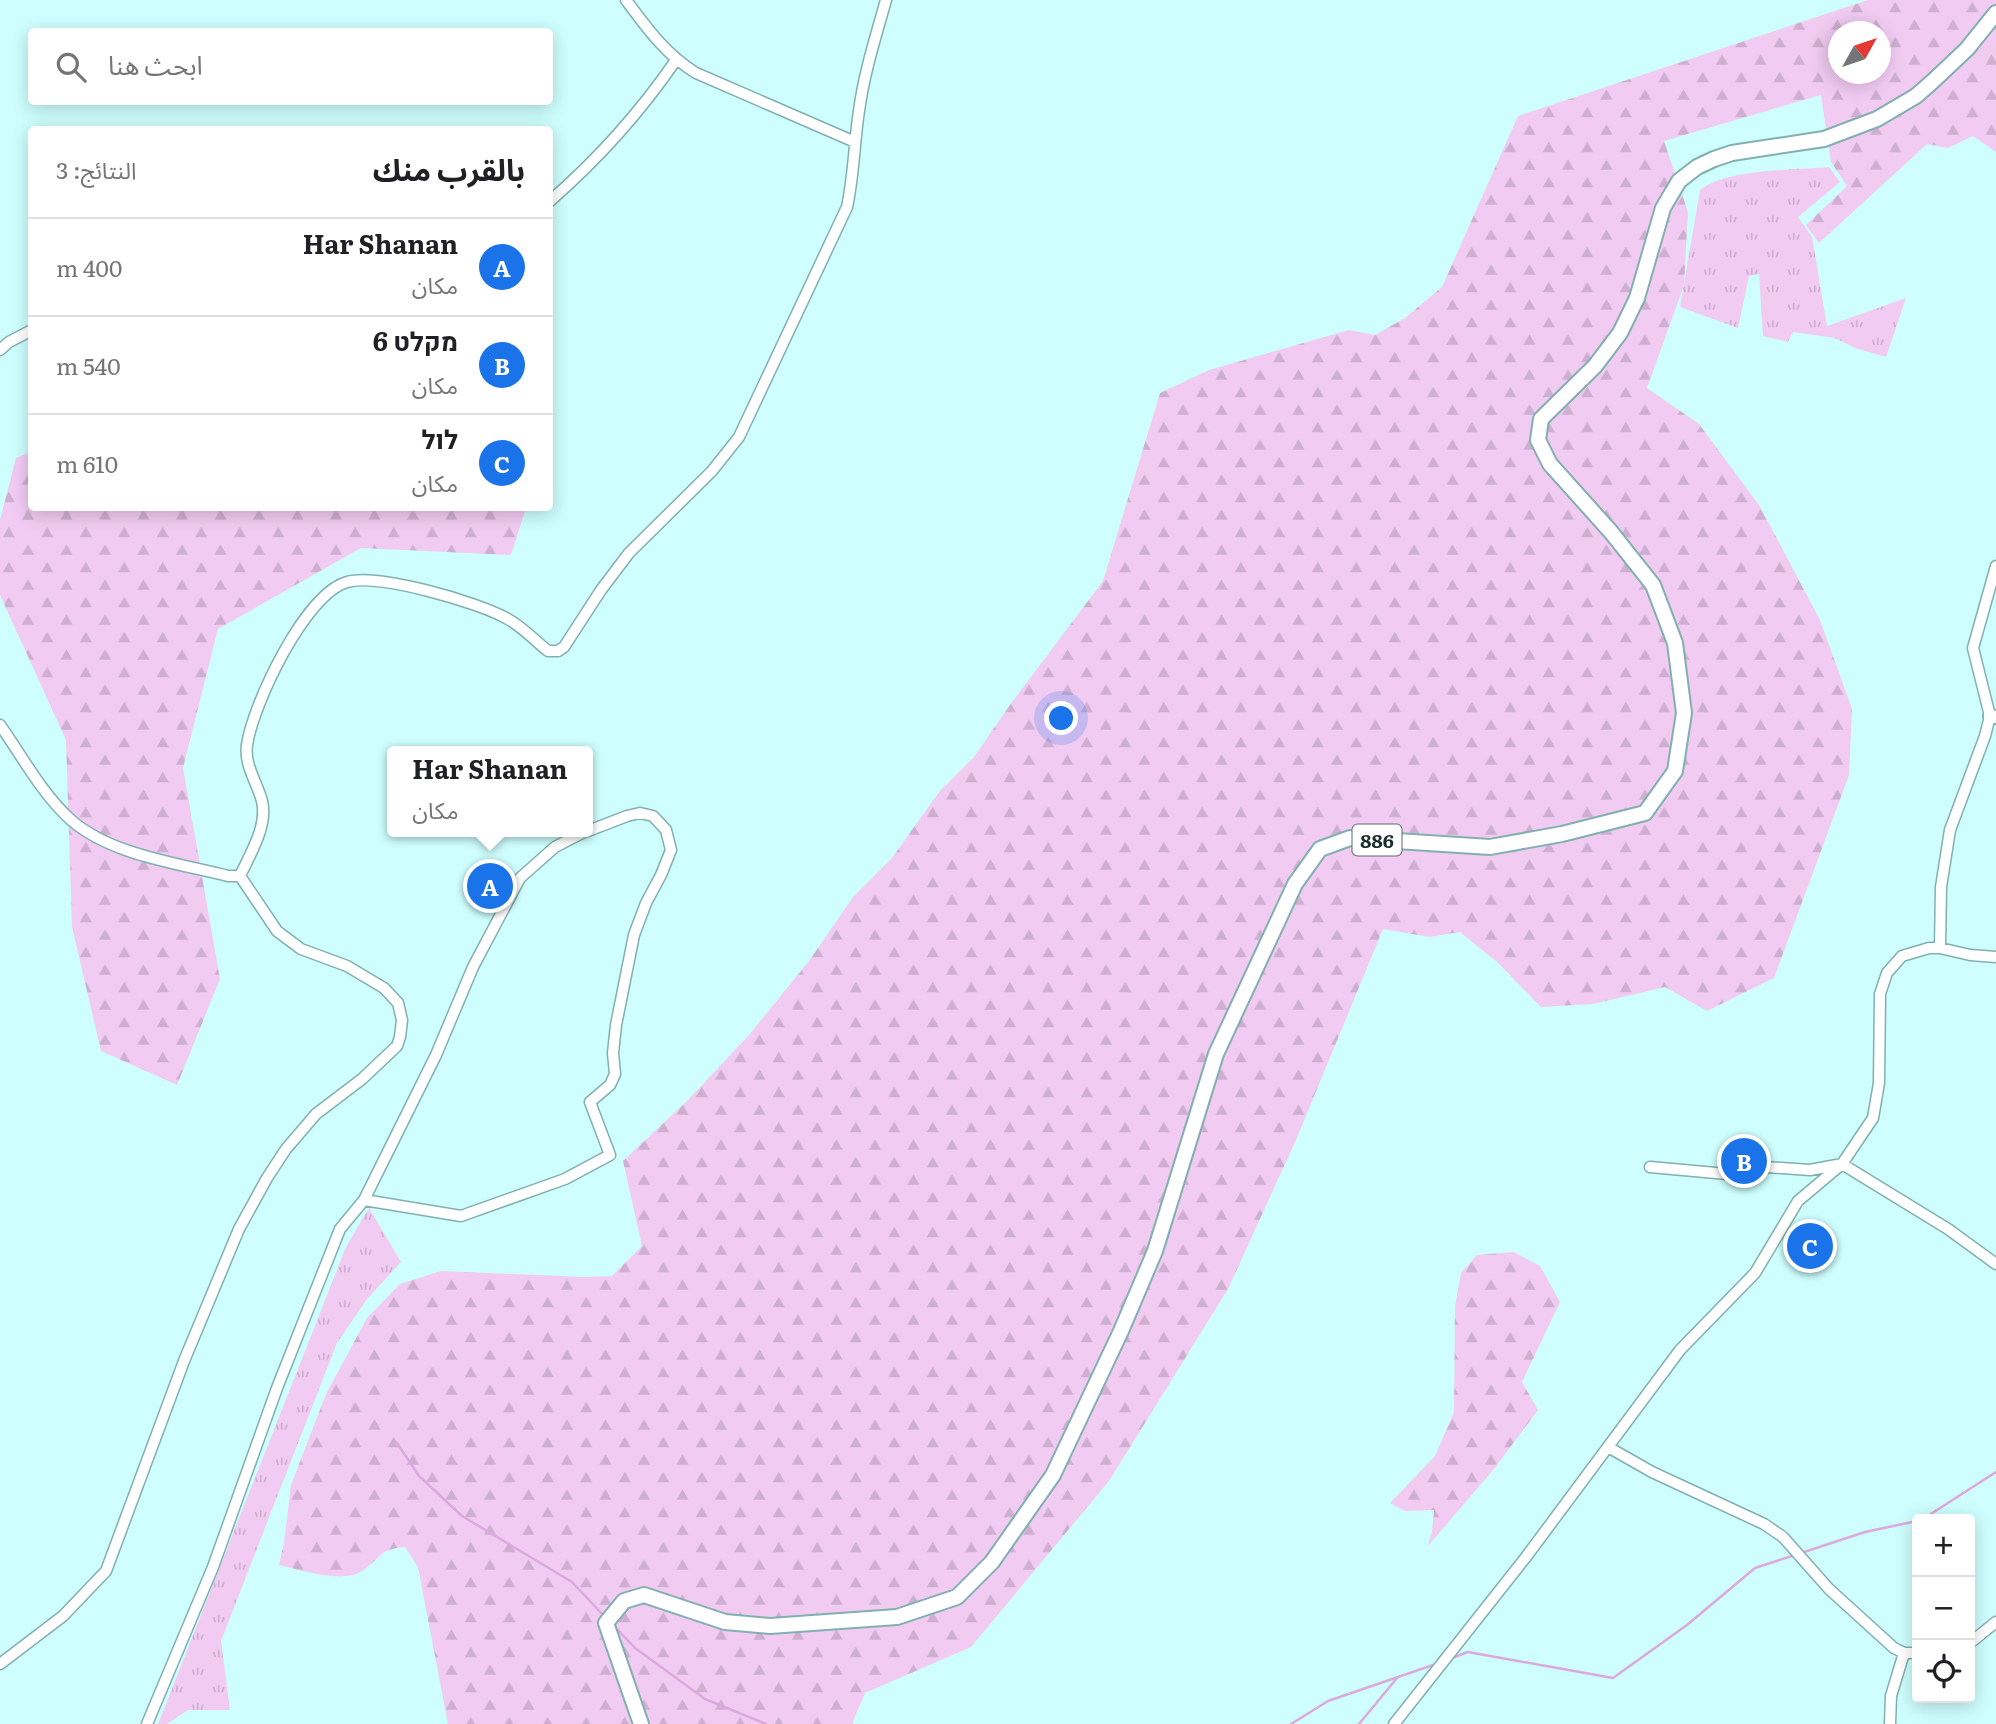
<!DOCTYPE html>
<html lang="ar">
<head>
<meta charset="utf-8">
<style>
	:root { --surface:#fff; --page:#f2f2f2; --text:#202124; --muted:#757577; --line:#e0e0e0; --accent:#1a73e8 }
	body { margin:0; font-family:Literata,"Noto Sans Arabic",Heebo,serif; background:var(--page); color:var(--text); direction:rtl }
	.controls { position:absolute; right:21px; bottom:21px; display:grid; overflow:hidden; border-radius:7px; box-shadow:0 4px 18px #0003 }
	.controls button { width:63px; height:63px; display:grid; place-items:center; padding:0; border:0; border-bottom:2px solid var(--line); background:var(--surface); color:var(--text); font:35px sans-serif }
	.compass { position:absolute; left:1828px; top:21px; width:63px; height:63px; border-radius:50%; background:var(--surface); box-shadow:0 4px 18px #0003; rotate:50deg }
	.you { position:absolute; left:1062px; top:719px; width:24px; height:24px; margin:-18px; border:5px solid #fff; border-radius:50%; background:#1a73e8; box-shadow:0 0 0 10px #1a73e833 }
	.badge { display:grid; place-items:center; width:46px; height:46px; border-radius:50%; background:var(--accent); color:#fff; font-size:23px; font-weight:700 }
	.pin { position:absolute; translate:-50% -50%; border:4px solid #fff; box-shadow:0 2px 7px #0006 }
	.popup { position:absolute; left:387px; top:746px; width:206px; height:91px; box-sizing:border-box; display:grid; place-content:center; border-radius:7px; background:var(--surface); filter:drop-shadow(0 2px 5px #0005); font-size:23px; white-space:nowrap; color:var(--muted) }
	.popup b { font-size:26px; color:var(--text) }
	.popup::after { content:''; position:absolute; left:50%; top:100%; margin-left:-14px; border:14px solid transparent; border-top-color:var(--surface) }
	.list { margin:0; padding:0; list-style:none }
	h2 { display:flex; justify-content:space-between; align-items:center; height:91px; margin:0; padding:0 28px; font-size:30px }
	h2 small { font-size:23px; font-weight:400; color:var(--muted) }
	.list li { display:grid; grid-template-columns:46px 1fr auto; gap:21px; align-items:center; box-sizing:border-box; height:98px; padding:0 28px; border-top:2px solid var(--line) }
	.list b { display:block; font-size:26px; white-space:nowrap }
	.list p { margin:0; font-size:23px; white-space:nowrap; color:var(--muted) }
	.list em { font-size:23px; font-style:normal; color:var(--muted) }
	.icon { flex:none; width:38px; height:38px; fill:none; stroke:currentColor; stroke-width:2; stroke-linecap:round; stroke-linejoin:round }
	.map { position:relative; flex:none; width:1996px; height:1724px; overflow:hidden; direction:ltr }
	.search { position:absolute; background:var(--surface); box-shadow:0 4px 18px #0003; left:28px; top:28px; width:525px; height:77px; display:flex; align-items:center; gap:18px; box-sizing:border-box; padding:0 24px; border-radius:7px; color:var(--muted); font-size:26px }
	.panel { position:absolute; background:var(--surface); box-shadow:0 4px 18px #0003; left:28px; top:126px; width:525px; height:385px; border-radius:7px; direction:rtl }
	.map>svg:first-child { display:block }
	.grass { fill:url(#grass-tufts) }
	.forest { fill:url(#forest-firs); fill-rule:evenodd }
	.lines { fill:none; stroke-linecap:round; stroke-linejoin:round }
	.stream { stroke:#dca9de; stroke-width:2.5 }
	.minor-casing { stroke:#82afb0; stroke-width:13 }
	.tertiary-casing { stroke:#82afb0; stroke-width:16 }
	.primary-casing { stroke:#82afb0; stroke-width:18 }
	.minor { stroke:#fff; stroke-width:10 }
	.tertiary { stroke:#fff; stroke-width:12 }
	.primary { stroke:#fff; stroke-width:14 }
	.labels { text-anchor:middle; dominant-baseline:central; stroke-width:5; stroke-linejoin:round; paint-order:stroke }
	.shield { fill:#fff; stroke:#5f6c6c; stroke-width:2 }
	.shield-label { font-size:19px; font-weight:bold; fill:#1a2d2d }
</style>
</head>
<body>
<div class="map">
<svg width="1996" height="1724" viewBox="0 0 1996 1724">
	<defs>
		<pattern id="grass-tufts" width="24" height="20" patternUnits="userSpaceOnUse" patternTransform="scale(1.75)"><rect width="24" height="20" fill="#f2cbf3"/><path d="M3 7l-1-3M5 7V3M7 7l1-3M15 17l-1-3M17 17v-4M19 17l1-3" fill="none" stroke="#cfafd1"/></pattern>
		<pattern id="forest-firs" width="22" height="20" patternUnits="userSpaceOnUse" patternTransform="scale(1.75)"><rect width="22" height="20" fill="#f2cbf3"/><path d="M5 1l3.5 6h-7zM16 11l3.5 6h-7z" fill="#cfafd1"/></pattern>
	</defs>
	<rect width="100%" height="100%" fill="#cefefe"/>
	<path class="grass" d="M1829 167 1840 182 1798 217 1812 237 1827 326 1906 298 1886 357 1855 348 1835 338 1793 332 1788 342 1763 336 1759 274 1749 276 1738 328 1680 307 1700 190C1725 169 1795 170 1829 167Z
		M369 1208 401 1262 367 1299 337 1343 221 1641 230 1710H188L167 1724H158L346 1247Z"/>
	<path class="forest" d="M1868 0H1996V152L1973 136 1948 148 1927 144 1819 243 1806 225 1847 186 1831 162 1821 95 1664 141 1688 212 1684 285 1647 388 1699 424 1759 505 1820 620 1852 709 1849 775 1774 978 1707 1011 1665 987 1593 1004 1541 1007 1497 962 1460 932 1430 937 1383 929 1296 1140 1228 1289 1109 1481 971 1647 865 1693 852 1724H448L418 1567 405 1547C376 1550 383 1557 362 1571 342 1584 302 1570 279 1565L284 1543 291 1485 326 1394 367 1318 400 1284 441 1271 584 1277 612 1276 642 1246 623 1161 688 1100 749 1035 809 961 853 897 892 858 939 792 974 757 1012 702 1103 581 1160 393 1209 370 1349 330 1375 335 1405 318 1442 287 1518 116ZM1839 32H1881V74H1839Z
		M31 452 32 508H526L511 555 361 548 218 629 183 768 220 979 177 1085 101 1051 72 927 66 740 0 595V520L16 458Z
		M1514 1252 1540 1266 1560 1302 1522 1382 1538 1410 1494 1469 1427 1547 1432 1533 1434 1510 1405 1511 1390 1503 1435 1456 1454 1412 1455 1306 1461 1273 1477 1255Z"/>
	<g class="lines">
		<path class="stream" d="M397 1443 419 1476 462 1516 572 1582 604 1616
			M1923 1519 1996 1472
			M1801 1553 1865 1532 1917 1521
			M614 1626 635 1648 705 1699 766 1724
			M1452 1658 1468 1652 1613 1678 1687 1625 1755 1568 1795 1555
			M1291 1724 1328 1701 1436 1664
			M1359 1724 1397 1678"/>
		<defs>
			<path id="minor" d="M626 0C646 27 666 55 696 73L855 142
				M550 201C597 160 641 111 676 60
				M0 350 9 342 32 330
				M0 725C22 756 42 794 71 820 111 855 177 863 228 876H240
				M584 832 555 847 520 878 473 967 436 1055 364 1200 461 1216 565 1179 610 1155 590 1102 610 1085 615 1074 613 1053 616 1025 634 935 646 903 661 875 671 850 666 830 653 816 640 813 627 816 588 831
				M1940 948 1941 887 1950 830 1985 736 1990 716 1973 648 1996 566
				M1650 1167 1727 1174 1752 1166 1810 1170 1842 1164 1948 1229 1996 1264
				M1608 1447 1652 1472 1764 1524 1783 1537 1829 1589 1894 1648 1904 1653H1917
				M1970 1643 1996 1622
				M0 1664 63 1616 106 1571 184 1361 239 1229 267 1178 286 1149 316 1114 362 1079 397 1046 400 1037 402 1020 398 1003 384 988 347 966 301 949 277 931 240 876C250 854 268 826 262 801 257 782 244 765 247 745 253 704 305 594 347 582 378 573 477 602 506 618 522 626 534 640 548 651H558L564 647 601 590 629 553 712 471 739 437 847 207C854 175 854 143 859 111 864 73 876 36 886 0
				M147 1724 213 1567 277 1388 340 1229 364 1200
				M1394 1724 1526 1557 1680 1350 1755 1273 1798 1201 1842 1164 1873 1118 1879 1083 1880 994 1887 973 1902 956 1929 948H1940L1970 955 1996 957
				M1890 1724 1891 1696 1904 1653"/>
			<path id="tertiary" d="M1990 716 1996 717"/>
			<path id="primary" d="M641 1724 606 1623 624 1601 644 1595 725 1622 770 1626 897 1617 957 1597 992 1562 1053 1475 1121 1331 1155 1251 1216 1054 1295 884 1320 849 1350 838 1490 847 1562 834 1645 813 1675 771 1684 713 1675 643 1653 585 1611 532 1550 464 1538 440 1541 419 1595 366 1620 333 1637 298 1663 208 1679 181 1697 167 1714 159 1732 153 1824 139 1877 119 1916 96 1932 82 1967 49 1996 13"/>
		</defs>
		<use href="#minor" class="minor-casing"/>
		<use href="#tertiary" class="tertiary-casing"/>
		<use href="#primary" class="primary-casing"/>
		<use href="#minor" class="minor"/>
		<use href="#tertiary" class="tertiary"/>
		<use href="#primary" class="primary"/>
	</g>
	<g class="labels">
		<rect class="shield" x="1352.5" y="824.5" width="49" height="31" rx="5"/>
		<g class="shield-label">
			<text x="1377" y="840">886</text>
		</g>
	</g>
</svg>
<div class="controls">
<button>+</button>
<button>−</button>
<button><svg class="icon" aria-label="locate" viewBox="0 0 24 24"><circle cx="12" cy="12" r="6"/><path d="M12 2v4M12 18v4M2 12h4M18 12h4"/></svg></button>
</div>
<svg class="compass" viewBox="-18 -18 36 36"><path d="M0-13l5 13h-10z" fill="#e53935"/><path d="M0 13l5-13h-10z" fill="#757577"/></svg>
<div class="you"></div>
<div class="pin badge" style="left:490px;top:886px">A</div>
<div class="popup"><b>Har Shanan</b>مكان</div>
<div class="pin badge" style="left:1744px;top:1161px">B</div>
<div class="pin badge" style="left:1810px;top:1246px">C</div>
<div class="search"><svg class="icon" aria-label="search" viewBox="0 0 24 24"><circle cx="10" cy="10" r="6"/><path d="M15 15l6 6"/></svg>ابحث هنا</div>
<section class="panel">
<h2>بالقرب منك<small>النتائج: 3</small></h2>
<ul class="list">
<li><span class="badge">A</span><div><b>Har Shanan</b><p>مكان</p></div><em>400 m</em></li>
<li><span class="badge">B</span><div><b>מקלט 6</b><p>مكان</p></div><em>540 m</em></li>
<li><span class="badge">C</span><div><b>לול</b><p>مكان</p></div><em>610 m</em></li>
</ul>
</section>
</div>
</body>
</html>
